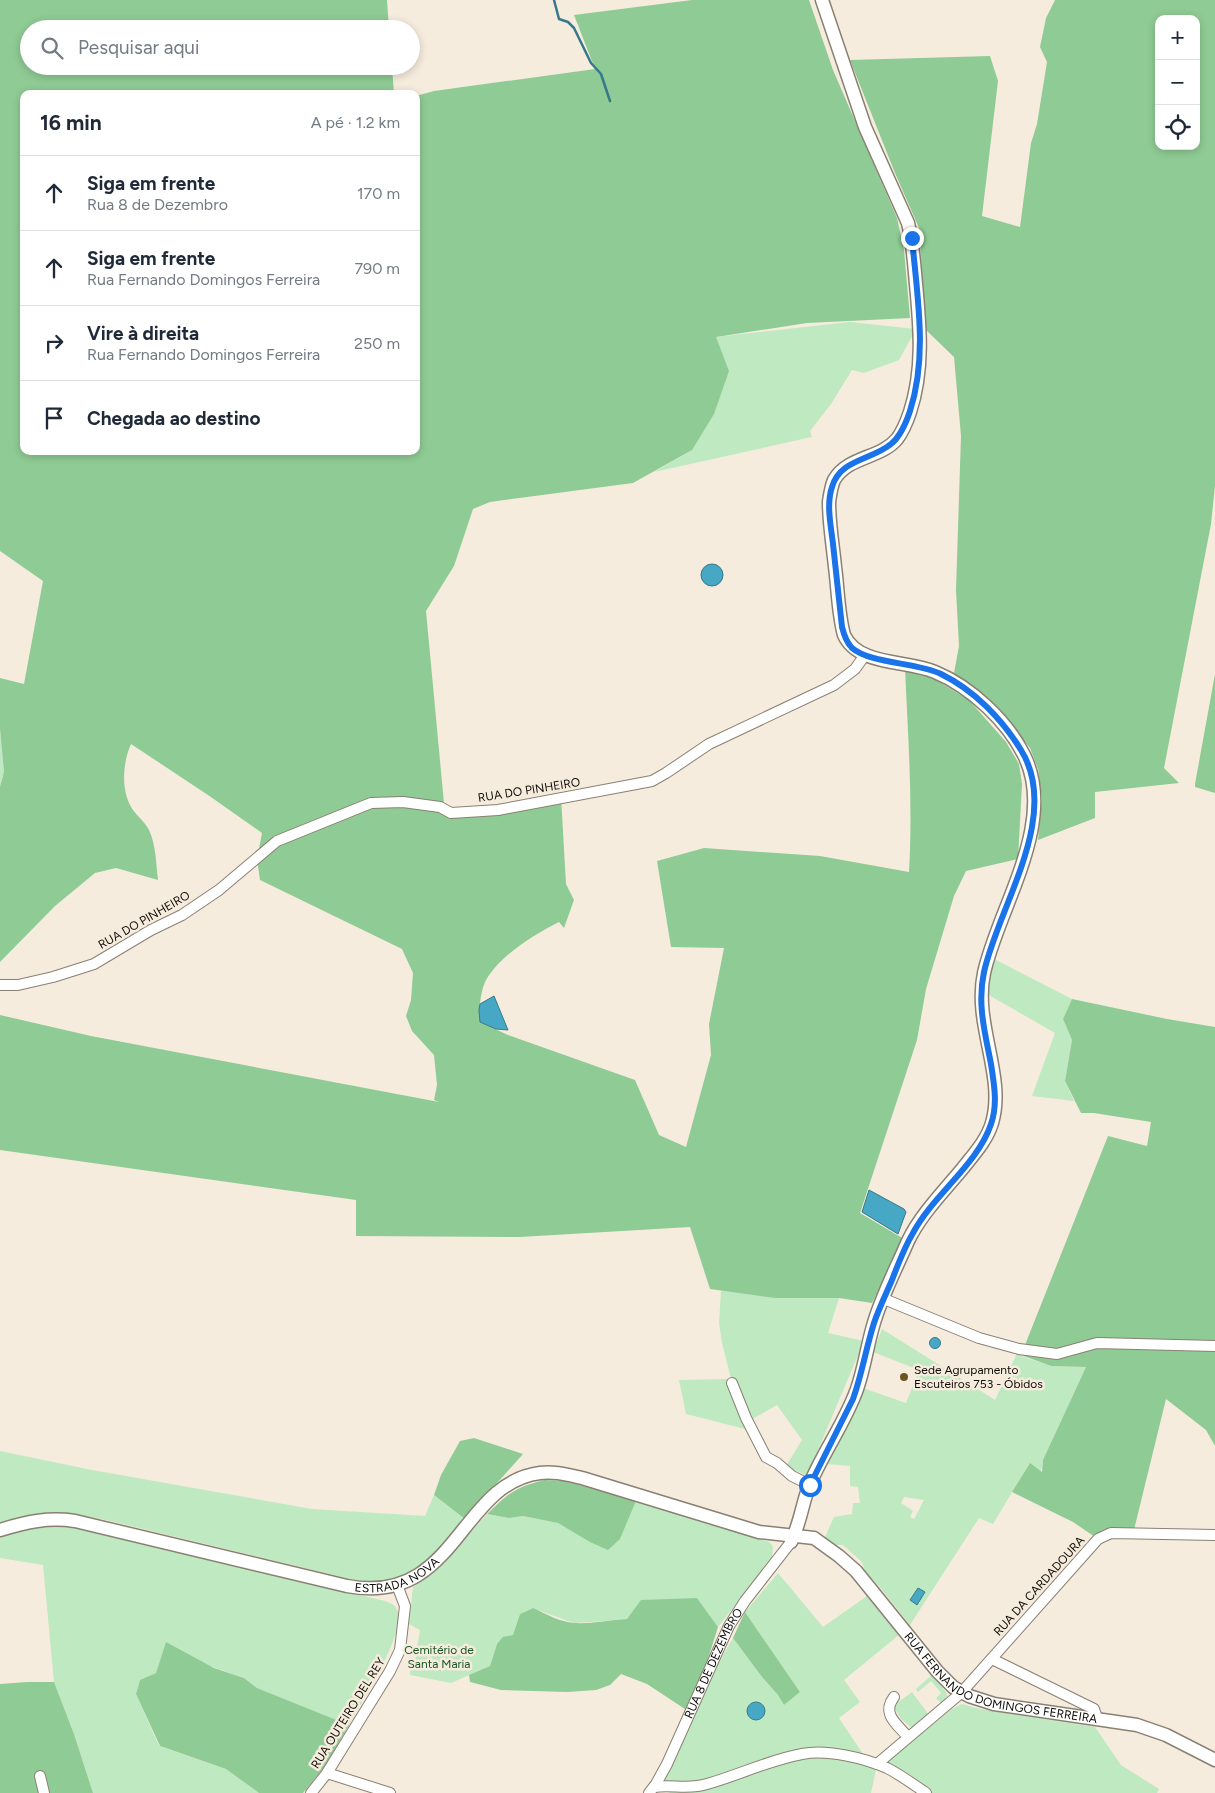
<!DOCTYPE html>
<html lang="pt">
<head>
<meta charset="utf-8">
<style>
	:root { --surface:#fff; --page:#f2f2f3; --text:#1f2937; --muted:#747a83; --line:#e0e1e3 }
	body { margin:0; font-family:Figtree,sans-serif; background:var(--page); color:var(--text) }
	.controls { position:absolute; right:15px; top:15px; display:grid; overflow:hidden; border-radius:10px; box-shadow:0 2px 8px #0003 }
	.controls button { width:45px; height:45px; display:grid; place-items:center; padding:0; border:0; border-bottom:1px solid var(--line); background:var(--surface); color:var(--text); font:25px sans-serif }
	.stop { position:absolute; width:15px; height:15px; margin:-11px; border:4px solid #1a73e8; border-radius:50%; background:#fff }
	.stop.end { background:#1a73e8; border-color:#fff; box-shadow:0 1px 5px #0008 }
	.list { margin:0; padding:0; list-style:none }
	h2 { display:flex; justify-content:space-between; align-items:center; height:65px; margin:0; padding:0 20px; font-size:21px }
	h2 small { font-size:16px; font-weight:400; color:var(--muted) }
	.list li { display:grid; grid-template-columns:32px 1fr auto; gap:15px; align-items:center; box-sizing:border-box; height:75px; padding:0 20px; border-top:1px solid var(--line) }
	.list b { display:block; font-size:19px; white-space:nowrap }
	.list p { margin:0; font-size:16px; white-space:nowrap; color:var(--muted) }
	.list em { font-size:16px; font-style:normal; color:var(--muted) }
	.icon { flex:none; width:28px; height:28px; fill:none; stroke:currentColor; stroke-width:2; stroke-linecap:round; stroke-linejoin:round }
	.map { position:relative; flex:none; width:1215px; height:1793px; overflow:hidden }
	.search { position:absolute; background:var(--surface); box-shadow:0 2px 8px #0003; left:20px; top:20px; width:400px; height:55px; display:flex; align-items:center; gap:12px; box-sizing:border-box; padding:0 18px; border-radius:28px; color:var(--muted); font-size:19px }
	.panel { position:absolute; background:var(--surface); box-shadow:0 2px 8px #0003; left:20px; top:90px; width:400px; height:365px; border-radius:10px }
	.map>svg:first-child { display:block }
	.green { fill:#bfe9c1; fill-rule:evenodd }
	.forest { fill:#8fcb94; fill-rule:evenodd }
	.water { fill:#47a8c5; stroke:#36798c }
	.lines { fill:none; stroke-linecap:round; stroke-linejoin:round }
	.stream { stroke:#36798c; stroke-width:2.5 }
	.minor-casing { stroke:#898073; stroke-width:12 }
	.tertiary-casing { stroke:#898073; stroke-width:15 }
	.minor { stroke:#fff; stroke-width:10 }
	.tertiary { stroke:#fff; stroke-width:12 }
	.route { stroke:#1a73e8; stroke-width:6 }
	.poi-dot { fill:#685523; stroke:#f6ecdd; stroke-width:2 }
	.labels { text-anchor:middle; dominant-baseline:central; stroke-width:5; stroke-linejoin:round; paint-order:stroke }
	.street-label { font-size:12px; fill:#0e0b06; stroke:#f6ecdd }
	.poi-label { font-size:12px; fill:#0e0b06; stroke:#f6ecdd; text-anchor:start }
	.park-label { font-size:12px; fill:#175623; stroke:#f6ecdd }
</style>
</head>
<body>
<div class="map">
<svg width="1215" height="1793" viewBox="0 0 1215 1793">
	<rect width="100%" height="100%" fill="#f6ecdd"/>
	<path class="green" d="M850 322 916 329 899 360 864 373 852 370 831 404 810 431 812 437 654 472 692 450 729 371 715 337Z
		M0 729 4 772 0 787Z
		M994 959 1072 999 1063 1019 1072 1040 1065 1081 1074 1101 1032 1096 1055 1033 987 994Z
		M721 1291 839 1298 828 1333 864 1341 807 1476 786 1466 802 1440 777 1405 749 1421 753 1431 686 1414 679 1380 731 1379 722 1343 719 1323Z
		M882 1329 995 1400 1019 1349 1023 1350 1021 1356 1051 1366 1086 1367 1043 1460 1041 1472 1029 1464 993 1524 979 1518 910 1625 878 1585 865 1572 862 1562 843 1545H834L825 1537 834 1517 852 1514 853 1503H860L858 1487 850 1486V1466L827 1464 863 1388 906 1403 919 1370 873 1352ZM904 1497 924 1500 914 1519 910 1517 913 1511 901 1503Z
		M0 1451 92 1470 312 1509 425 1516 434 1495 465 1519C433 1555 419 1579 367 1583L106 1520C89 1517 72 1513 55 1513 36 1513 18 1520 0 1525Z
		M636 1501 769 1542 773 1546 772 1558 718 1627 697 1598 627 1619 605 1621 574 1623 532 1608 520 1614 513 1635 497 1644 490 1666 451 1683 410 1675V1668L414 1667 420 1630 409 1624 413 1587C442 1568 464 1540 487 1514L509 1518 523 1516 558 1523 572 1530 620 1539Z
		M58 1525 81 1528 385 1601C390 1603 395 1604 397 1610 407 1632 361 1703 349 1725L257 1688 244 1678 210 1666 166 1643 156 1673 140 1680 136 1694 159 1746 226 1769 259 1793H93L74 1734 54 1682 43 1565 0 1558V1537L37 1526Z
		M778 1573 823 1627 867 1596 900 1634 844 1680 860 1702 839 1718 863 1754 865 1761 877 1764 913 1741 952 1709 962 1704 980 1709 1095 1727 1121 1765 1159 1789 1157 1793H926L877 1765 871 1793H670L662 1786C675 1733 706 1685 733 1638L762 1677 778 1695 784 1705 800 1692 745 1612Z
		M933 1674 947 1694 946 1699 942 1704 936 1698 941 1693 931 1681 918 1692 916 1689Z
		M912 1692 929 1715 912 1728 901 1719 895 1709 897 1703Z"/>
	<path class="forest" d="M0 0H387L389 29H29V66H392L394 94H24V451H416V96L434 91 595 69 574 15 692 0H809L833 70 897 218 904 250 910 318 807 323 716 337 729 371 714 414 692 450 633 483 490 502 473 509 454 566 426 611 445 814 561 797 566 884 574 900 564 928 559 922C533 935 501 955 486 980 480 992 479 1009 480 1022L508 1035 635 1080 659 1135 686 1147 711 1055 709 1024 724 948 671 947 657 861 704 848 820 856 909 872C913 804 908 736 905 668L931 677 969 700 1006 742 1019 764 1022 784 1018 859 966 871 954 896 926 989 917 1040 860 1213 904 1239 872 1303 839 1298H775L710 1289 690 1227 520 1237 356 1236V1200L0 1150V1015L91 1036 439 1102 434 1100 437 1085 434 1055 412 1031 406 1016 411 1000 413 973 402 949 260 880 257 859 262 833 208 795 131 744C123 762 121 787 130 805 134 814 144 820 149 830 156 845 156 863 158 880L116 868 95 873 55 906 0 962V787L4 772 0 729V678L24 684 43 581 0 551Z
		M1055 0H1215V486L1211 524 1164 768 1179 783 1095 792V818L1038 840 1042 799 1038 769 1030 748 1014 730 976 691 954 673 959 646 956 590 961 436 954 357 926 330 919 228 895 173 850 60 990 56 998 81 982 216 1020 227 1031 143 1037 124 1047 62 1040 47 1046 18ZM1159 19H1196V146H1159Z
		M1215 674V793L1195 787V784Z
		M1072 999 1167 1019 1215 1027V1446L1206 1430 1166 1399 1133 1534 1098 1539 1073 1522 1012 1492 1030 1463 1042 1472 1043 1460 1086 1367 1051 1366 1021 1355 1108 1136 1147 1146 1151 1122 1094 1113H1081L1065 1081 1072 1040 1063 1019Z
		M474 1438 523 1454 465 1519 434 1495 441 1475 460 1441Z
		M545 1480 565 1481 636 1501 620 1539 608 1550 590 1542 558 1523 523 1516 509 1518 487 1514C509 1493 515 1487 545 1480Z
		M697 1598 718 1627 691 1713 647 1684 621 1674 610 1685 596 1690 567 1692 501 1690 470 1682 469 1675 490 1666 497 1644 503 1637 513 1635 520 1614 533 1608C546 1614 560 1622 574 1623 591 1624 610 1620 627 1619L641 1600Z
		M745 1612 800 1692 784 1705 778 1695 762 1677 733 1638Z
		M166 1642 214 1668 244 1678 257 1688 349 1725 326 1765 303 1793H259L226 1769 160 1746 136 1694 140 1680 156 1673Z
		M27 1682H54L74 1734 93 1793H0V1684Z"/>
	<path class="water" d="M701 575a11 11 0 1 1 22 0a11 11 0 1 1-22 0Z
		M494 996 508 1030 496 1029 480 1022 479 1010 480 1004Z
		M869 1190 904 1209 906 1212 898 1234 862 1212Z
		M929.5 1343a5.5 5.5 0 1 1 11 0a5.5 5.5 0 1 1-11 0Z
		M918 1588 925 1592 917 1605 910 1600Z
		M747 1711a9 9 0 1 1 18 0a9 9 0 1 1-18 0Z"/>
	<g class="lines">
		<path class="stream" d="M554 0 559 19 568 22 574 28 591 63 601 74 610 101"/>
		<defs>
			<g id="minor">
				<path d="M0 985H18L53 977 94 964 151 930 182 915 219 890 277 841 371 803 403 802 440 807 451 813 498 810 652 781 666 773 709 744 834 685 855 669 865 655"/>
				<path d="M884 1299 979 1338 1019 1349 1057 1354 1097 1343 1215 1346"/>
				<path d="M732 1383 746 1418 766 1457 777 1463 792 1476 810 1485"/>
				<path d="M992 1659 1094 1709 1096 1715 1095 1718"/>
				<path d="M894 1697C881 1714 897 1724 908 1737"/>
				<path d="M877 1764 961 1693 1098 1539 1111 1533 1215 1535"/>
				<path d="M327 1773 390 1793"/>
				<path d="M40 1776 44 1793"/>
				<path d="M654 1787C671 1784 689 1790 707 1784 739 1775 769 1760 802 1754 827 1749 864 1758 887 1768 901 1775 914 1785 926 1793"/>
				<path d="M311 1793 327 1773 390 1671 400 1650 405 1606 397 1585"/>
				<path id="s1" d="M649 1793 656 1784 667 1764 729 1626 745 1601 791 1542"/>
			</g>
			<g id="tertiary">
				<path id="s2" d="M0 1530C26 1522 48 1517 75 1521L347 1586C456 1607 459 1483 540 1473 555 1471 568 1475 582 1478L759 1532 814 1538 839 1556 856 1571 937 1671 953 1687 969 1696 994 1704 1137 1725 1166 1735 1215 1760"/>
				<path d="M791 1542C800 1524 802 1505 809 1486 823 1452 845 1423 857 1389 864 1369 867 1347 873 1326 881 1297 896 1269 908 1241 921 1214 944 1191 963 1168 974 1154 987 1140 992 1123 1006 1076 973 1024 984 973 998 908 1058 823 1024 755 1007 721 971 687 935 672 907 660 858 666 844 635 838 613 838 589 835 567 833 546 829 524 829 502 830 495 831 487 834 480 848 456 880 459 897 439 903 431 907 421 910 412 924 369 920 327 916 284 914 263 913 243 908 223L865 127 822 0"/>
			</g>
		</defs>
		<use href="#minor" class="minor-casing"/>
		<use href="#tertiary" class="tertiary-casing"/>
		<use href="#minor" class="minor"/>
		<use href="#tertiary" class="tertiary"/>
	</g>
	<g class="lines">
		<path class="route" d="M810 1485 853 1399C862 1374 866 1348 874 1323 879 1308 886 1294 892 1280 898 1264 904 1248 913 1233 933 1195 978 1164 991 1124 998 1104 994 1084 991 1064 985 1033 977 1004 984 972 998 907 1062 816 1021 750 1002 719 974 690 941 674 916 662 871 664 852 648 846 642 844 635 842 627 839 600 836 572 833 544 831 526 826 505 832 487 840 459 872 460 891 444 901 436 906 423 910 411 928 355 917 296 912 238"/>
	</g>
	<circle class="poi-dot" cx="904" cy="1377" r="5"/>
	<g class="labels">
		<g class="street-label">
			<text transform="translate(529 790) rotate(-9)">RUA DO PINHEIRO</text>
			<text transform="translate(144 920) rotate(-30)">RUA DO PINHEIRO</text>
			<text stroke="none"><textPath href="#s2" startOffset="409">ESTRADA NOVA</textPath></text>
			<text transform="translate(1039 1586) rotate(-48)">RUA DA CARDADOURA</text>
			<text stroke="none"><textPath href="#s1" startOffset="145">RUA 8 DE DEZEMBRO</textPath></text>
			<text stroke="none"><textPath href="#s2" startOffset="1119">RUA FERNANDO DOMINGOS FERREIRA</textPath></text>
			<text transform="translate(348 1713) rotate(-58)">RUA OUTEIRO DEL REY</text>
		</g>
		<g class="poi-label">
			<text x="914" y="1370">Sede Agrupamento<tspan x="914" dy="14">Escuteiros 753 - Óbidos</tspan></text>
		</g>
		<g class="park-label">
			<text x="439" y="1650">Cemitério de<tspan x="439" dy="14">Santa Maria</tspan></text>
		</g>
	</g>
</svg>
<div class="controls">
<button>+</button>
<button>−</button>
<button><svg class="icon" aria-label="locate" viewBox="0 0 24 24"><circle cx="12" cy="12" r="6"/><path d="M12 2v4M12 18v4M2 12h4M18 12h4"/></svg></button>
</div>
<div class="stop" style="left:810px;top:1485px"></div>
<div class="stop end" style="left:912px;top:238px"></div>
<div class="search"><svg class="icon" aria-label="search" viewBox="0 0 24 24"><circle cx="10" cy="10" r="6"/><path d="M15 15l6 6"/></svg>Pesquisar aqui</div>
<section class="panel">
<h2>16 min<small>A pé · 1.2 km</small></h2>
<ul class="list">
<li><svg class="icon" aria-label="ahead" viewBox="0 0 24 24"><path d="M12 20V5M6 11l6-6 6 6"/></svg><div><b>Siga em frente</b><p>Rua 8 de Dezembro</p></div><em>170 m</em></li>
<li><svg class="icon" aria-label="ahead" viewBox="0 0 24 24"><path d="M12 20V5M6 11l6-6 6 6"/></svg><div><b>Siga em frente</b><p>Rua Fernando Domingos Ferreira</p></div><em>790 m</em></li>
<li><svg class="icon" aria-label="right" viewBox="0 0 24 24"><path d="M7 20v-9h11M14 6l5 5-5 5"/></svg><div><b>Vire à direita</b><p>Rua Fernando Domingos Ferreira</p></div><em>250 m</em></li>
<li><svg class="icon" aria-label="arrive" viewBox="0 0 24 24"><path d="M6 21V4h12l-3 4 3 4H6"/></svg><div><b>Chegada ao destino</b></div></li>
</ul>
</section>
</div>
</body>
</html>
